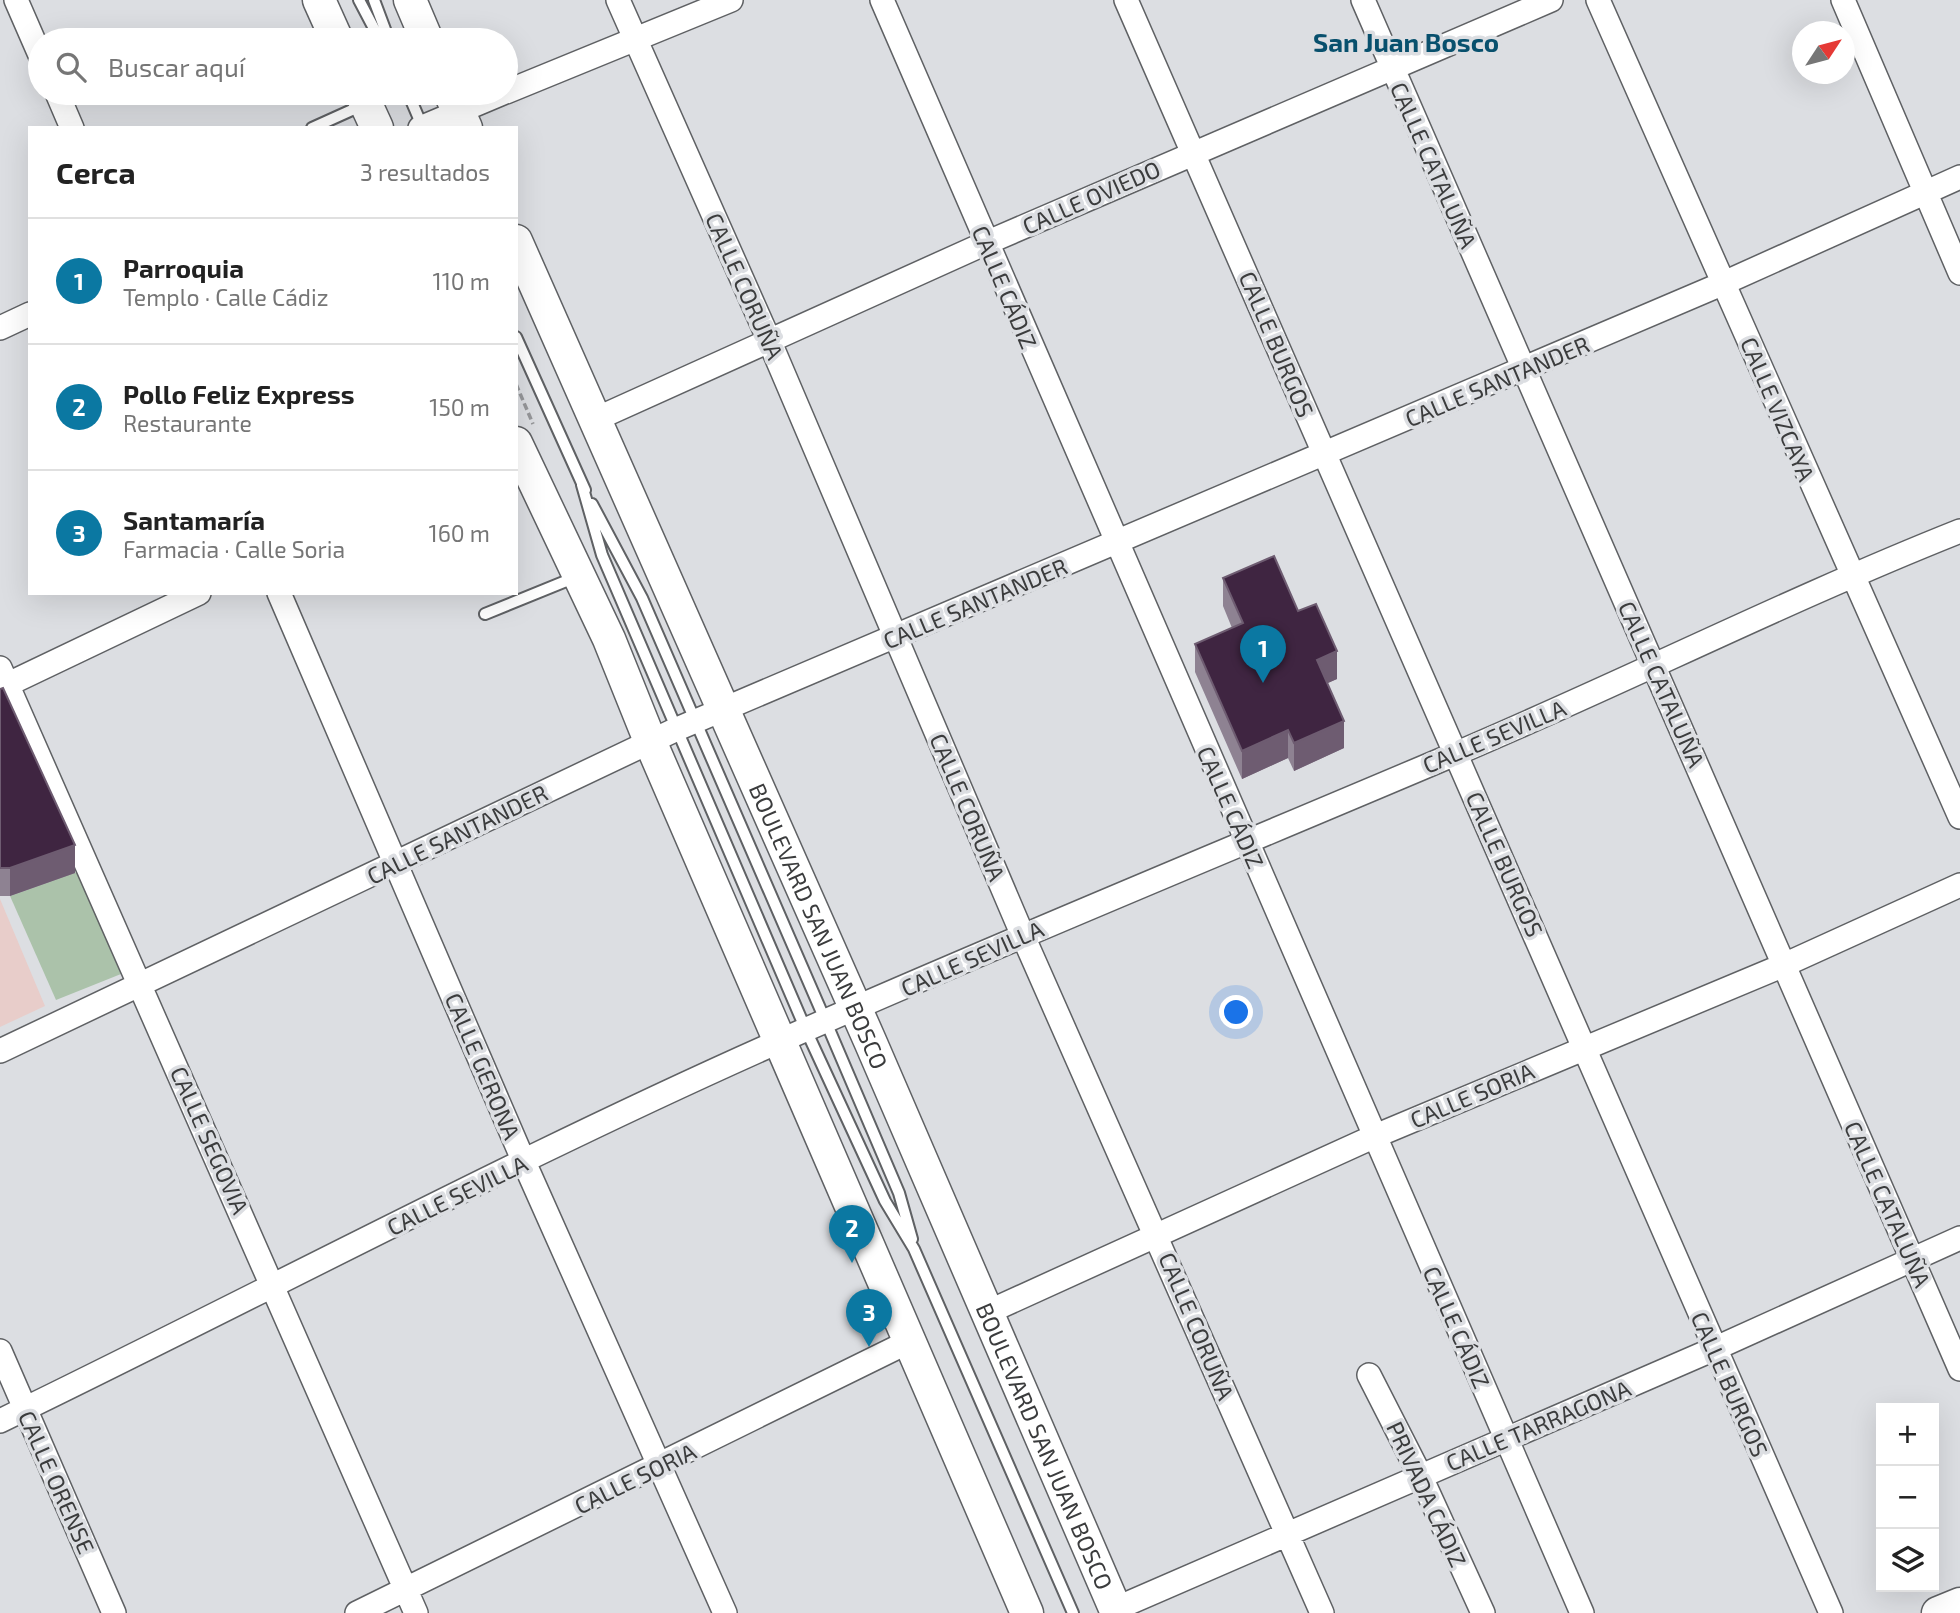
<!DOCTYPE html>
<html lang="es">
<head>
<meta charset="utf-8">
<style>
	:root { --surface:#fff; --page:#f6f6f6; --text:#222; --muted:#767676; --line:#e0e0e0; --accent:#0b78a2 }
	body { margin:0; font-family:"Exo 2",sans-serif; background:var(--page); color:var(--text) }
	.controls { position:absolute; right:21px; bottom:21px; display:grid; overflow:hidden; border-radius:0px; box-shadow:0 7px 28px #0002 }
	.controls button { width:63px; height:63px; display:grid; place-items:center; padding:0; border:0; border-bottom:2px solid var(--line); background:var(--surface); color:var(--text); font:35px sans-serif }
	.compass { position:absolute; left:1792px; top:21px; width:63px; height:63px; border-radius:50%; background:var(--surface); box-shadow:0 7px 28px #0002; rotate:54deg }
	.you { position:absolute; left:1237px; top:1013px; width:24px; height:24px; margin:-18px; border:5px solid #fff; border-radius:50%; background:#1a73e8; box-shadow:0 0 0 10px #1a73e833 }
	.badge { display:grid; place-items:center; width:46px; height:46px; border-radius:50%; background:var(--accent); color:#fff; font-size:23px; font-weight:700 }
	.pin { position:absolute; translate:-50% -58px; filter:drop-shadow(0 2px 4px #0008) }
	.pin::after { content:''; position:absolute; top:37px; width:24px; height:21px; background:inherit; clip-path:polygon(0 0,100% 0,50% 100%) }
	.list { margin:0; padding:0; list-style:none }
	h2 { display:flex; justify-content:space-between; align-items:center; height:91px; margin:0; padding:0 28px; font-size:30px }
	h2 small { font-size:23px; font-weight:400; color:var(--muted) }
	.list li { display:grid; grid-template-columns:46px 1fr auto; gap:21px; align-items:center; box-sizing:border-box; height:126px; padding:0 28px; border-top:2px solid var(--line) }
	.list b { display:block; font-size:26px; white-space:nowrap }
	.list p { margin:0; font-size:23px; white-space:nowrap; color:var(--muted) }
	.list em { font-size:23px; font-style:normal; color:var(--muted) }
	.icon { flex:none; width:38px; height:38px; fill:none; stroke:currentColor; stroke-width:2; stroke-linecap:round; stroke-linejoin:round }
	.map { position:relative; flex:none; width:1960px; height:1613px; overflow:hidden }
	.search { position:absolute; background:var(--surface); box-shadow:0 7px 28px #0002; left:28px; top:28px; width:490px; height:77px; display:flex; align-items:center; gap:18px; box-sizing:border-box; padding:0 24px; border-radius:38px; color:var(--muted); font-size:26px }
	.panel { position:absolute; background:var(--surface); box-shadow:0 7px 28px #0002; left:28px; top:126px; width:490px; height:469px; border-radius:0px }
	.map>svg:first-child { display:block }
	.education { fill:#e8cdca }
	.green { fill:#abc2aa }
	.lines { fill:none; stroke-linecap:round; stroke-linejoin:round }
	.lane-casing { stroke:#5f6164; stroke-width:14 }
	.street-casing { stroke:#5f6164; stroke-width:26 }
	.secondary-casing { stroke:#5f6164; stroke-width:35 }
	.path { stroke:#96979a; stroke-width:3.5; stroke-dasharray:7 3.5; stroke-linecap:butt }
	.lane { stroke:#fff; stroke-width:10 }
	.street { stroke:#fff; stroke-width:23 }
	.secondary { stroke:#fff; stroke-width:32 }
	.wall { fill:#8e8292 }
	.shaded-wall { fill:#6e5c71 }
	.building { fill:#3f2541; stroke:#6e5c71; stroke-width:2 }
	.labels { text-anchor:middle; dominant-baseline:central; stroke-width:7; stroke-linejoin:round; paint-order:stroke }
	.street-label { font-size:23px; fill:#3b3c3d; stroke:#dcdee2 }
	.quarter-label { font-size:26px; font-weight:bold; fill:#08506d; stroke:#dcdee2 }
</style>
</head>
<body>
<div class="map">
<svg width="1960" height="1613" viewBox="0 0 1960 1613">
	<rect width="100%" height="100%" fill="#dcdee2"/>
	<path class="education" d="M0 899 45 1006 0 1027Z"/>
	<path class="green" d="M77 872 121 974 56 1000 10 896Z"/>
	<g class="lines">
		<defs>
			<path id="lane" d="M359 0 380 40
				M374 0 389 40
				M408 93 423 128
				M312 128 363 105
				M516 337 585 490
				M582 485 602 555 806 1030 885 1201 914 1249 1073 1613
				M592 504 642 598 826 1022 899 1193 912 1239
				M485 614 576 577"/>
			<path id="street" d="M16 0 40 55
				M618 0 769 340 1023 936 1322 1613
				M882 0 1582 1613
				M1126 0 1831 1613
				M1363 0 1960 1369
				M1598 0 1960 817
				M1843 0 1960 273
				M506 92 731 0
				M57 93 72 128
				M420 128 503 93
				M0 328 30 314
				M596 419 986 243 1551 0
				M279 593 524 1162 725 1613
				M0 668 416 1613
				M0 688 199 593
				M0 1051 677 729 1724 283 1960 177
				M988 1312 1373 1137 1784 965 1960 885
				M0 1351 114 1613
				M1369 1375 1420 1475 1483 1613
				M0 1421C266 1292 527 1152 798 1033 1016 937 1236 847 1455 754 1625 682 1789 599 1960 531
				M1115 1609 1714 1349 1960 1238
				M357 1613 910 1341"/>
			<g id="secondary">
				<path d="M319 0 337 40"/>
				<path d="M410 0 427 40"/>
				<path d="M361 93 377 128"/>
				<path d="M450 93 466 128"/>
				<path id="s1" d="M516 241 870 1041 1117 1613"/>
				<path d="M516 443 609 639 650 741 1027 1613"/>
				<path d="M1938 1613 1960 1604"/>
			</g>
		</defs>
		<use href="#lane" class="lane-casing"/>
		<use href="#street" class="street-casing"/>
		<use href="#secondary" class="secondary-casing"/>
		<path class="path" d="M516 384 533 424"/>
		<use href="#lane" class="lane"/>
		<use href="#street" class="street"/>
		<use href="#secondary" class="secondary"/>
	</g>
	<path class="wall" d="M1223 578 1298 611 1337 679 1327 683 1344 748 1294 771 1288 758 1242 779 1195 672V644L1232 628 1223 606Z
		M0 689 75 873 10 896H0Z"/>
	<path class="shaded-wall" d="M1337 651V679L1317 688V660Z
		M1344 721V748L1294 771V743Z
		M1288 730V758L1242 779V751Z
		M75 845V873L10 896V868Z"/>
	<path class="building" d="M1274 556 1298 611 1316 604 1337 651 1317 660 1344 721 1294 743 1288 730 1242 751 1195 644 1243 623 1223 578Z
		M3 688 75 845 10 868H0V689Z"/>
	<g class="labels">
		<g class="street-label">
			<text transform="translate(1434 165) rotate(66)">CALLE CATALUÑA</text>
			<text transform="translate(1091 197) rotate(-24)">CALLE OVIEDO</text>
			<text transform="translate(745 286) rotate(66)">CALLE CORUÑA</text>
			<text transform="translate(1005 287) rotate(67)">CALLE CÁDIZ</text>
			<text transform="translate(1277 344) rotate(67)">CALLE BURGOS</text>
			<text transform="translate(1497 381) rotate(-23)">CALLE SANTANDER</text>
			<text transform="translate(1778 409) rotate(67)">CALLE VIZCAYA</text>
			<text transform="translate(975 603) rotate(-23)">CALLE SANTANDER</text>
			<text transform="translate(1662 684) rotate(66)">CALLE CATALUÑA</text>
			<text transform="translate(1494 736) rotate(-23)">CALLE SEVILLA</text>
			<text transform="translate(968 807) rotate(67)">CALLE CORUÑA</text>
			<text transform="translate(1231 807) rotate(66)">CALLE CÁDIZ</text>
			<text transform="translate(457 834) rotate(-26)">CALLE SANTANDER</text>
			<text transform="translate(1505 864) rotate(66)">CALLE BURGOS</text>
			<text stroke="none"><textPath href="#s1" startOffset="749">BOULEVARD SAN JUAN BOSCO</textPath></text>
			<text transform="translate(972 958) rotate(-24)">CALLE SEVILLA</text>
			<text transform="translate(483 1066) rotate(67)">CALLE GERONA</text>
			<text transform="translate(1472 1095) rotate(-23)">CALLE SORIA</text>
			<text transform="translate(210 1140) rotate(66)">CALLE SEGOVIA</text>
			<text transform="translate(457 1195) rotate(-26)">CALLE SEVILLA</text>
			<text transform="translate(1888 1204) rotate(66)">CALLE CATALUÑA</text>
			<text transform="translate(1197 1326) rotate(67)">CALLE CORUÑA</text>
			<text transform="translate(1457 1327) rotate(66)">CALLE CÁDIZ</text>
			<text transform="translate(1730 1384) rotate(66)">CALLE BURGOS</text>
			<text transform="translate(1538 1425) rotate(-23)">CALLE TARRAGONA</text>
			<text stroke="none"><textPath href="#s1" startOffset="1316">BOULEVARD SAN JUAN BOSCO</textPath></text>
			<text transform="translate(635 1478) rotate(-26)">CALLE SORIA</text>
			<text transform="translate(57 1482) rotate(66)">CALLE ORENSE</text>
			<text transform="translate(1427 1494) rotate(65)">PRIVADA CÁDIZ</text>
		</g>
		<g class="quarter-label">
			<text x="1406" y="41">San Juan Bosco</text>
		</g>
	</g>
</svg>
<div class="controls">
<button>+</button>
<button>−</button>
<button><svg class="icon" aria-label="layers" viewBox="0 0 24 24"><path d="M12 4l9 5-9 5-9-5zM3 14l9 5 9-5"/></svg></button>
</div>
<svg class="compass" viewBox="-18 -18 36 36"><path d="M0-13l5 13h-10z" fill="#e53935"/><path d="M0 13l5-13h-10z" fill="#767676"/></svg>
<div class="you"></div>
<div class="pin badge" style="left:1263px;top:683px">1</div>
<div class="pin badge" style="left:852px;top:1263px">2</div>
<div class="pin badge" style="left:869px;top:1347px">3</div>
<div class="search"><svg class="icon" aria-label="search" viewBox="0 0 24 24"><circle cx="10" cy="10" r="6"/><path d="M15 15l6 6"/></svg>Buscar aquí</div>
<section class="panel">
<h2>Cerca<small>3 resultados</small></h2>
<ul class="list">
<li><span class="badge">1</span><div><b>Parroquia</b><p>Templo · Calle Cádiz</p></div><em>110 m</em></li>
<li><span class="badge">2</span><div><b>Pollo Feliz Express</b><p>Restaurante</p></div><em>150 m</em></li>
<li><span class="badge">3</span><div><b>Santamaría</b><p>Farmacia · Calle Soria</p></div><em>160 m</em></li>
</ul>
</section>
</div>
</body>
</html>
